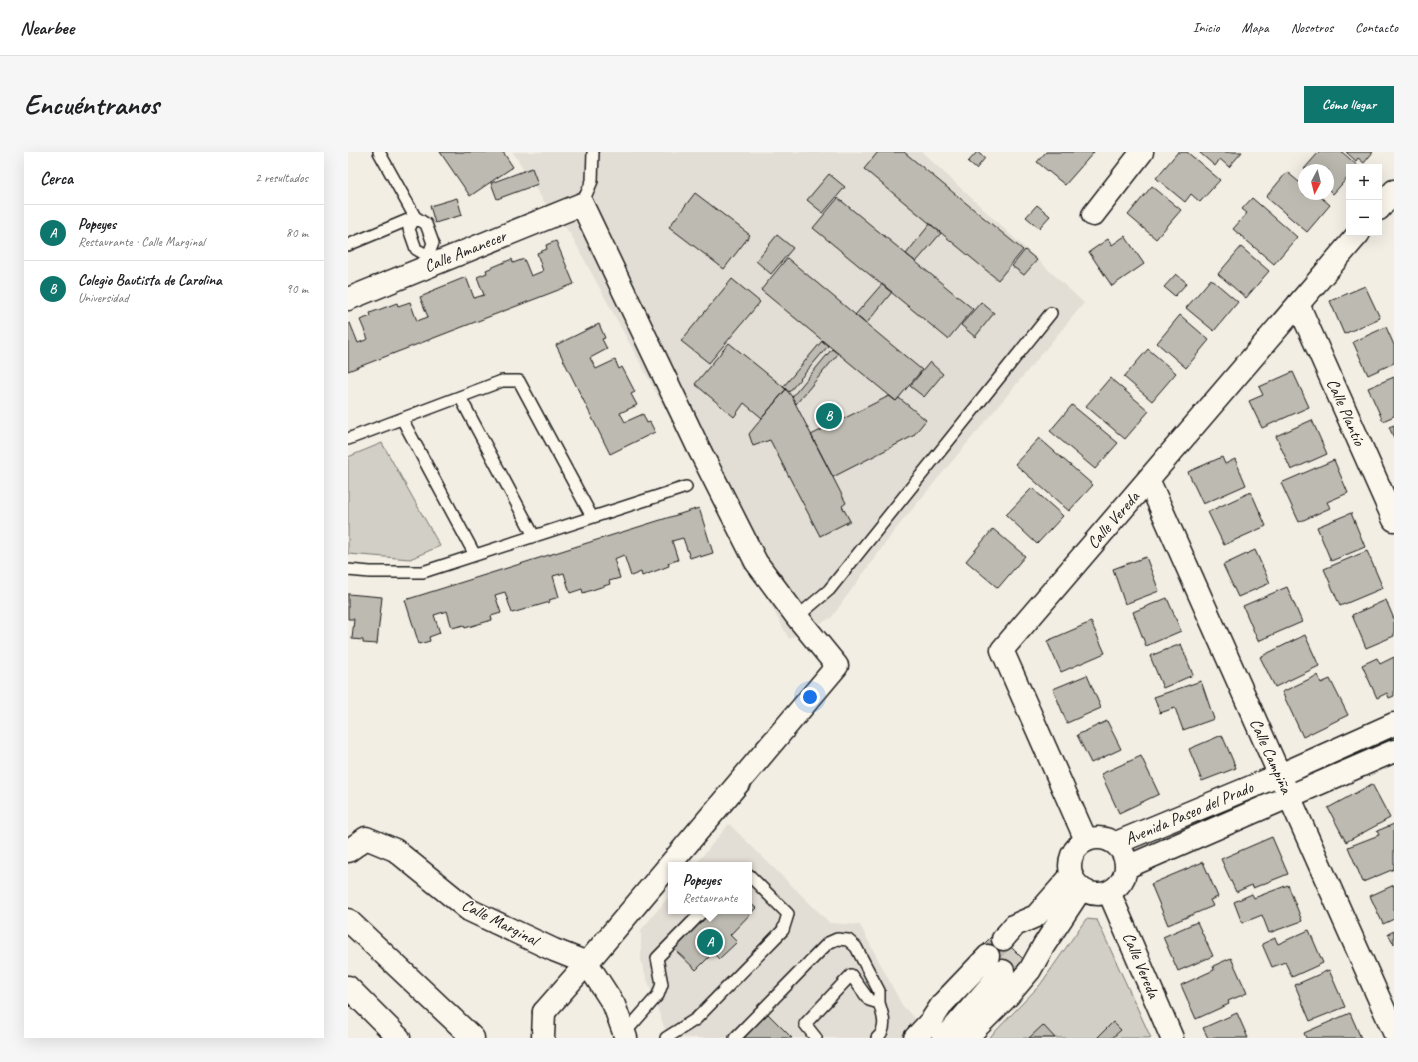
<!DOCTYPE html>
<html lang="es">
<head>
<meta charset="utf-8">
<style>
	:root { --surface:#fff; --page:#f6f6f6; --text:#202124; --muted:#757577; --line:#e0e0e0; --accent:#0f766e }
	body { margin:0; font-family:Caveat,sans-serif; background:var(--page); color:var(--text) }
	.controls { position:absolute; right:12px; top:12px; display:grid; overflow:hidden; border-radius:0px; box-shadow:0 4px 16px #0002 }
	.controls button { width:36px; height:36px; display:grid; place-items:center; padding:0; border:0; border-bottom:1px solid var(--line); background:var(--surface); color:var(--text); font:20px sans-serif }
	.compass { position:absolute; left:950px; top:12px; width:36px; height:36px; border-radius:50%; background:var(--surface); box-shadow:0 4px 16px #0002; rotate:187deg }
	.you { position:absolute; left:462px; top:545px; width:14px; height:14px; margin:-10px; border:3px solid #fff; border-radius:50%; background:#1a73e8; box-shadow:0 0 0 6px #1a73e833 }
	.badge { display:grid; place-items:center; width:26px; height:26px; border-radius:50%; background:var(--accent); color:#fff; font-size:13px; font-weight:700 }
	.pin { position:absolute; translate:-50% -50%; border:2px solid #fff; box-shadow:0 1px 4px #0006 }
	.popup { position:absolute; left:320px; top:710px; width:84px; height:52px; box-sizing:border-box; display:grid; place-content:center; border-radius:0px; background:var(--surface); filter:drop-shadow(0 1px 3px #0005); font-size:13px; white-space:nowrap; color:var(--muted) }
	.popup b { font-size:15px; color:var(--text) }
	.popup::after { content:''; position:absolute; left:50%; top:100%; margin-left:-8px; border:8px solid transparent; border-top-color:var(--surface) }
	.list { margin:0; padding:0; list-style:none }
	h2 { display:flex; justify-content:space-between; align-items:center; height:52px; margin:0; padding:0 16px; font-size:17px }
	h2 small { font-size:13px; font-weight:400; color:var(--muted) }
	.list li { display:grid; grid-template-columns:26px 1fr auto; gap:12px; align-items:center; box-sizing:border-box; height:56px; padding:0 16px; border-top:1px solid var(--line) }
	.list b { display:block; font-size:15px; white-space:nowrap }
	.list p { margin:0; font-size:13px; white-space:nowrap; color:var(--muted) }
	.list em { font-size:13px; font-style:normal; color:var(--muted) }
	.map { position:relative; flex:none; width:1046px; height:886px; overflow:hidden; border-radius:0px }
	header { display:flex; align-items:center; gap:24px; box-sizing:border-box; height:56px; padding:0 20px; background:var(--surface); border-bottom:1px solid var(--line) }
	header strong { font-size:19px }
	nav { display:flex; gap:22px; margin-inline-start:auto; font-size:14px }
	.intro { display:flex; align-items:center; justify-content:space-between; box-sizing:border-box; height:96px; padding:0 24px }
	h1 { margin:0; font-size:28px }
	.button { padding:10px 18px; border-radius:0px; background:var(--accent); color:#fff; font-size:14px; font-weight:700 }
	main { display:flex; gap:24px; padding:0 24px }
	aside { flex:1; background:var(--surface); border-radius:0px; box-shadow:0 4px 16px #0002 }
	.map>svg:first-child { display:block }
	.built { fill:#e2ded5 }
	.green { fill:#d2cfc6; stroke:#777671 }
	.building { fill:#bdbab1; stroke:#1c1c1c }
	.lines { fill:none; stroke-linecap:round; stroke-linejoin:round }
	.minor-tunnel { stroke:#d2cec6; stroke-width:22; stroke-dasharray:22 11; stroke-linecap:butt }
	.service-casing { stroke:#1c1c1c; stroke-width:14 }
	.minor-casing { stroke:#1c1c1c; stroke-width:25 }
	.primary-casing { stroke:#1c1c1c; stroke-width:25 }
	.service { stroke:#fbf7ec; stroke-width:11 }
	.minor { stroke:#fbf7ec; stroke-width:22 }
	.primary { stroke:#fbf7ec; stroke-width:22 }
	.labels { text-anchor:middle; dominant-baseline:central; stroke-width:3.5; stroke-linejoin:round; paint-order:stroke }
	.street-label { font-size:17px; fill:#1c1c1c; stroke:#fbf7ec }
</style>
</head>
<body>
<header>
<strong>Nearbee</strong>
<nav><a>Inicio</a><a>Mapa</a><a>Nosotros</a><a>Contacto</a></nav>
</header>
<div class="intro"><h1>Encuéntranos</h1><a class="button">Cómo llegar</a></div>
<main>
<aside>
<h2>Cerca<small>2 resultados</small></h2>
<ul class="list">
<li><span class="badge">A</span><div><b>Popeyes</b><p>Restaurante · Calle Marginal</p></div><em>80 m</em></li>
<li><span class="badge">B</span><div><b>Colegio Bautista de Carolina</b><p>Universidad</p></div><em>90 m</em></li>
</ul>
</aside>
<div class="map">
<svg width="1046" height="886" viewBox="0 0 1046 886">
	<rect width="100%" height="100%" fill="#f2eee4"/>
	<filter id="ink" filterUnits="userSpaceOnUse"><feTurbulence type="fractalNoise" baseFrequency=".025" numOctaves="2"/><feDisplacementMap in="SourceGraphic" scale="8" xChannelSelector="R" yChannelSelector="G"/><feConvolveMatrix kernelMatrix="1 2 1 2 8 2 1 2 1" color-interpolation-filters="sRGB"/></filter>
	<g filter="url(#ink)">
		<path class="built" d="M165 0H574L736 151 547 378 483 466 441 487 222 81 200 56Z
			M381 672 482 771 512 773 554 853 585 886H320L293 810V778L323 742V759H401V713H347Z"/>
		<path class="green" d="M34 291 92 394 62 407 0 402V305Z
			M738 767 749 768 803 886H641L692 833Z"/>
		<path class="building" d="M92 0H155L165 15 122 44Z
			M530 0H556L675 98 650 128 516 17Z
			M629 0 637 6 628 17 620 10Z
			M698 0H746L717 33 689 10Z
			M830 0H839L872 28 852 50 843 42 837 50 808 26Z
			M851 0H894L881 15 872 7 867 14Z
			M971 0H994L1010 14 1009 15H1001V24L985 42 980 37V18L956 17Z
			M998 0H1025L1016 11 1010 6 1008 9Z
			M184 16 190 32 149 47 143 31Z
			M939 20 951 30 953 28 956 31V42H969L982 53 959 80 918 45Z
			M481 22 497 35 475 61 459 48Z
			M804 34 833 58 808 87 780 63Z
			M347 41 402 83 376 117 321 75Z
			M109 46 114 63 87 71 82 54Z
			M490 46 625 157 600 187 465 76Z
			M904 46 949 85 926 112 885 77 899 61 894 57Z
			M689 53 702 64 691 76 678 65Z
			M582 72 593 81 568 110 558 102Z
			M429 83 445 96 423 122 408 109Z
			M777 84 796 112 764 134 741 100 760 87 764 93Z
			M208 89 226 132 0 219V172L2 171 10 191 20 187 12 168 23 164 22 161 49 151 50 154 62 150 69 169 80 165 72 145 82 141 81 140 118 125 126 146 136 143 129 125 139 121 138 118 164 107 165 111 176 107 183 124 195 119 189 101 199 97 198 93Z
			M893 95 921 119 898 146 870 122Z
			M677 98 689 108 676 123 664 114Z
			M439 106 574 218 548 249 413 138Z
			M828 122 839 131 827 144 816 135Z
			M384 127 412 150 361 211 333 189Z
			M863 127 890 150 866 179 838 156Z
			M534 132 544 140 518 172 507 163Z
			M1017 134 1032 166 996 182 982 149Z
			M633 150 646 161 627 185 613 173Z
			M832 163 861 188 838 216 809 191Z
			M251 172 257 186 254 187 259 197 242 206 248 217 267 208 271 217 274 215 287 240 283 242 289 253 272 261 277 270 295 262 299 271 302 270 307 280 262 302 208 193Z
			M1038 175 1046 193V211L1020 223 1005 190Z
			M474 189 480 194 441 240 435 235Z
			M381 191 438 237 414 266 396 251 386 265 347 232Z
			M484 197 490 202 448 252 444 245Z
			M800 197 828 221 804 249 776 225Z
			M582 210 595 222 576 245 562 234Z
			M945 220 961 255 914 276 901 249 915 243 911 235Z
			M1046 225V264L1035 269 1020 236Z
			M762 226 801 259 777 287 738 254Z
			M438 237 444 245 498 351 494 354 502 369 472 384 422 288 405 294 401 282Z
			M541 244 548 249 551 246 578 268 565 284 485 325 463 283Z
			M724 253 770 291 747 317 702 279Z
			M964 268 979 302 943 318 928 284Z
			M1046 273V286L1041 275Z
			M691 286 745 333 721 359 667 312Z
			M874 305 877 312 887 307 898 333 855 352 840 320Z
			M986 308 1000 341 979 350 982 356 951 370 933 331Z
			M684 336 715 364 689 392 658 363Z
			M903 340 918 374 876 393 860 360Z
			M351 356 365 401 352 405 351 403 342 406 335 386 324 389 330 408 320 411 321 414 294 424 293 420 283 424 276 403 266 407 272 426 261 429 262 432 235 441 234 437 222 441 216 421 205 424 211 445 201 448 202 450 164 461 157 440 147 443 153 461 143 464 144 468 117 476 116 473 104 476 99 459 86 463 92 481 81 485 82 489 71 492 57 448Z
			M1003 361 1017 395 983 409 969 375Z
			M645 377 677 404 650 436 618 409Z
			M907 398 922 431 890 445 875 413Z
			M1019 399 1035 436 992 454 976 417Z
			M798 405 811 439 777 452 765 417Z
			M939 435 954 470 910 489 895 454Z
			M0 442 34 445 29 492 15 491V488L4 487 6 467H0Z
			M819 446 833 479 798 494 785 460Z
			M1038 448 1046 467V484L1018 496 1004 463Z
			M743 470 757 501 713 520 699 489Z
			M957 483 971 514 927 535 912 505Z
			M833 492 845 523 815 536 802 504Z
			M1046 505V544L1041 546 1039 541 1029 546 1014 513 1029 506 1032 512Z
			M739 523 753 556 719 571 705 537Z
			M970 523 973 531 982 527 1000 563 955 585 934 540Z
			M853 529 866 567 835 578 827 556 812 561 806 545Z
			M759 569 773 597 743 611 729 583Z
			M874 583 888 616 854 629 841 597Z
			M793 604 811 642 771 661 753 622Z
			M1024 632 1042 666 998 690 980 656Z
			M1046 672V717L1015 730 1000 695 1031 683 1029 679Z
			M924 685 940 722 905 736 904 733 888 740 873 707Z
			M855 710 870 745 862 748 865 754 820 773 803 732Z
			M940 733 954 769 921 781 914 763 894 771 886 750 904 742 906 746Z
			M1046 733V767L1035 772 1022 744Z
			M401 750 408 756 382 783 389 790 371 807 365 801 348 818 326 797 361 759H401Z
			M849 770 865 804 830 819 815 785Z
			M961 778 975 811 944 825 937 810 924 815 914 792 927 786 930 792Z
			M1046 779V792L1040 782Z
			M648 780 676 808 660 824 632 796Z
			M883 806 899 841 880 849 881 852 848 867 833 833 866 818 865 814Z
			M981 818 997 855 962 869 947 833Z
			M889 861 900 886H860L855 876Z
			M1002 861 1013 886H958L956 881Z
			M420 862 444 886H396Z
			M765 870 773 878 764 886H749Z
			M695 873 707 886H681Z"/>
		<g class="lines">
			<path class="minor-tunnel" d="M655 819 671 803"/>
			<defs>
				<path id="service" d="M234 52 244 29 245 0
					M0 93 67 65 31 0
					M80 104 85 91 78 72 67 65 61 77 68 97 80 104 84 113
					M112 245 186 384
					M54 267 127 403
					M0 287 154 229H171L244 365
					M0 418 22 420H75L338 335
					M449 465 481 438 703 161
					M276 882 310 843 314 832 309 806 355 759
					M318 886 348 867 435 778 440 762 401 723
					M387 886 480 791 489 787 500 788 508 795 531 839V851
					M468 886 457 872 503 823 521 848 531 851C535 863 540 877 529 886"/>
				<path id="minor" d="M1031 57 1046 39
					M745 63 794 0
					M0 147 234 52 350 295 408 410 449 465 489 514 239 811 196 860
					M950 152 1046 368
					M800 327 1046 880
					M722 714a28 28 0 1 1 56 0a28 28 0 1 1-56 0Z
					M738 688 654 498 1011 81
					M768 691 932 623 1046 572
					M0 699 18 686 47 698 121 758 206 798 239 811 266 853 278 886
					M779 715 1046 599
					M761 740 824 886
					M655 787 667 773 688 764 723 724
					M567 886 583 869 595 851 640 804
					M595 886 604 878 655 819
					M618 886 660 844 682 818 696 793 733 737"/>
				<path id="primary" d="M0 768 125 886
					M0 835 51 886
					M195 886 196 860"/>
			</defs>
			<use href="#service" class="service-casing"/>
			<use href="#minor" class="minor-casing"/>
			<use href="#primary" class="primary-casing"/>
			<use href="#service" class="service"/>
			<use href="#minor" class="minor"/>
			<use href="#primary" class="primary"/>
		</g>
	</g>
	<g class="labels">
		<g class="street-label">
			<text transform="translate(117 99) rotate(-22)">Calle Amanecer</text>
			<text transform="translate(998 260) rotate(66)">Calle Plantío</text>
			<text transform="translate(765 368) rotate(-49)">Calle Vereda</text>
			<text transform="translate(923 604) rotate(66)">Calle Campiña</text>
			<text transform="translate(841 661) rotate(-23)">Avenida Paseo del Prado</text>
			<text transform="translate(152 770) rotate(27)">Calle Marginal</text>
			<text transform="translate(793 813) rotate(67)">Calle Vereda</text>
		</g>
	</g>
</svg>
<div class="controls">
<button>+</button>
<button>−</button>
</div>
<svg class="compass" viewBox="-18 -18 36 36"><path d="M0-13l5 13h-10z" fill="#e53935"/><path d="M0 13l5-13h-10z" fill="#757577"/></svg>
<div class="you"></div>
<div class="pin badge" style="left:362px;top:790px">A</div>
<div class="popup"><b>Popeyes</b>Restaurante</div>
<div class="pin badge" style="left:481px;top:264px">B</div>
</div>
</main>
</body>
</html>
